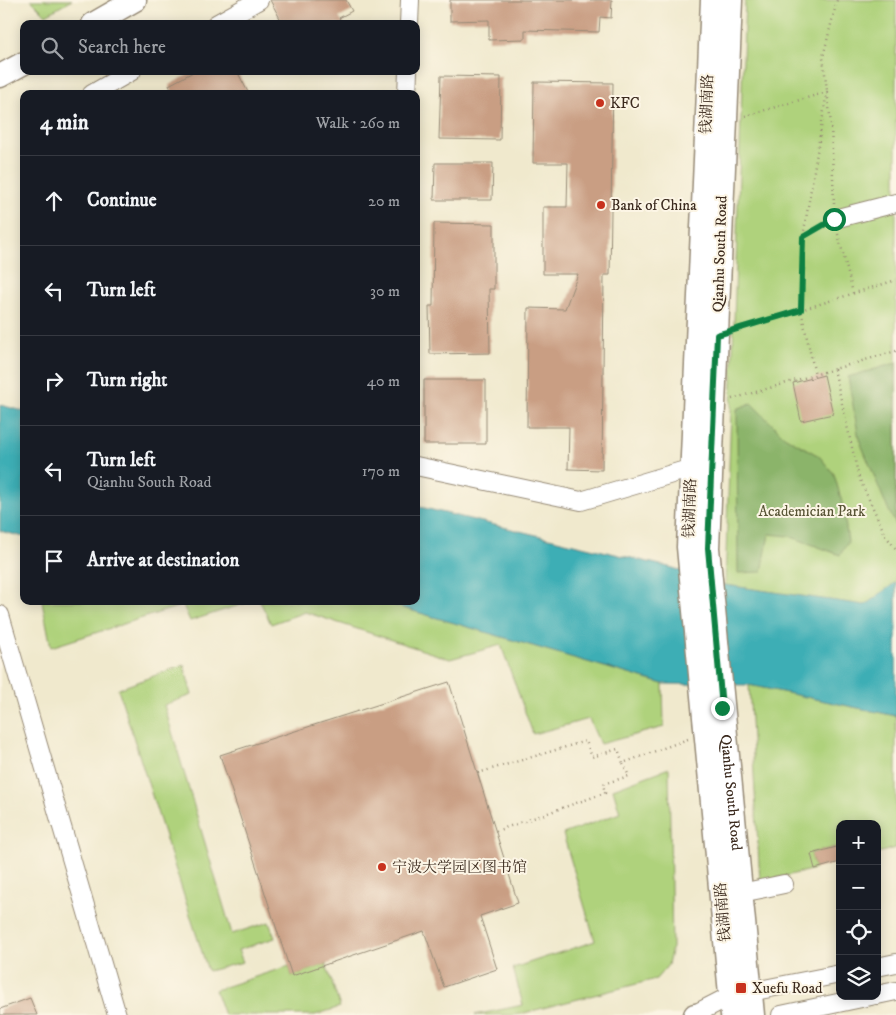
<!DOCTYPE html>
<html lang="en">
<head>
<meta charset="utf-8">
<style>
	:root { --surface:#171b24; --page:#20242c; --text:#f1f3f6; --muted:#9ea1a6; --line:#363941 }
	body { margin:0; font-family:"IM FELL DW Pica","Noto Serif SC",serif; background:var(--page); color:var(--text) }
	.controls { position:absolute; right:15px; bottom:15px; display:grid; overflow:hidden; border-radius:10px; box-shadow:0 2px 12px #0003 }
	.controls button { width:45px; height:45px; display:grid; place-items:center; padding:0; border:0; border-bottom:1px solid var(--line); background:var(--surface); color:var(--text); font:25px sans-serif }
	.stop { position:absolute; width:15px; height:15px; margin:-11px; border:4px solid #0b8043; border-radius:50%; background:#fff }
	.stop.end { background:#0b8043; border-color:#fff; box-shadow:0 1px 5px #0008 }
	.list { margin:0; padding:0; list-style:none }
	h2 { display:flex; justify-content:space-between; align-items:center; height:65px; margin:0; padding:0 20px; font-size:21px }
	h2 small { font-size:16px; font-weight:400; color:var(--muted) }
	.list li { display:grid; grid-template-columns:32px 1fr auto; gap:15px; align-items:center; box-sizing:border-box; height:90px; padding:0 20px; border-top:1px solid var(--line) }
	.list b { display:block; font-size:19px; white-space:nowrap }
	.list p { margin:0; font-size:16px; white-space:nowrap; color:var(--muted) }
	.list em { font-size:16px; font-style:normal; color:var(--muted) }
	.icon { flex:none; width:28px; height:28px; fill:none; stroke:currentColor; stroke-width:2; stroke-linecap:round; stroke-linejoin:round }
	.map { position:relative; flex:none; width:896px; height:1015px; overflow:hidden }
	.search { position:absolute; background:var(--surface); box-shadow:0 2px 12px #0003; left:20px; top:20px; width:400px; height:55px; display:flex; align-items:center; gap:12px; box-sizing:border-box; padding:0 18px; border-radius:10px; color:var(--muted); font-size:19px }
	.panel { position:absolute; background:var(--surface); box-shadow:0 2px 12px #0003; left:20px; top:90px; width:400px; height:515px; border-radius:10px }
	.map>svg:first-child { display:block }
	.green { fill:#afd27b; stroke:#757e4c }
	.forest { fill:#8bb46b; stroke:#636f44 }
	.water { fill:#3daeb5; stroke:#3c6c6a }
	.building { fill:#c99e83 }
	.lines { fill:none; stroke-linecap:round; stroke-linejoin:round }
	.minor-casing { stroke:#968a76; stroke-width:20 }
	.major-casing { stroke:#968a76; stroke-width:25 }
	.path { stroke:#968a76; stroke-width:2.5; stroke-dasharray:1 4; stroke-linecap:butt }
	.minor { stroke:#fff; stroke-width:18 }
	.major { stroke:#fff; stroke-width:22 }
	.route { stroke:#0b8043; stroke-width:6 }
	.poi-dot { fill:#c8321e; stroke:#fcf5e5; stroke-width:2 }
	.labels { text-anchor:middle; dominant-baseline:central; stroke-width:4; stroke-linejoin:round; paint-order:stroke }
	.poi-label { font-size:15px; fill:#3b2a1e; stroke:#fcf5e5; text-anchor:start }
	.street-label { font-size:15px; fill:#3b2a1e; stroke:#fcf5e5 }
	.park-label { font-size:15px; fill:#585435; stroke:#fcf5e5 }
</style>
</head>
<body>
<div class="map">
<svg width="896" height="1015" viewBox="0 0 896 1015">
	<rect width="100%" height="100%" fill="#fcf5e5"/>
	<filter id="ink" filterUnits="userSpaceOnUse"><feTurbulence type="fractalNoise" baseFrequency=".02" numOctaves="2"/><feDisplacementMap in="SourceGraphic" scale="10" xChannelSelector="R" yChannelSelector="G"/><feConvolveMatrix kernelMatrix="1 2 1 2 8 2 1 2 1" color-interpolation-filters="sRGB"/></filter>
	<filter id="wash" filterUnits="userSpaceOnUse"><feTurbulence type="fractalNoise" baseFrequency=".0096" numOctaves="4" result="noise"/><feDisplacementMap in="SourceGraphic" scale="20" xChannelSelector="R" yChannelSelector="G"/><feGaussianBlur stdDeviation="1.12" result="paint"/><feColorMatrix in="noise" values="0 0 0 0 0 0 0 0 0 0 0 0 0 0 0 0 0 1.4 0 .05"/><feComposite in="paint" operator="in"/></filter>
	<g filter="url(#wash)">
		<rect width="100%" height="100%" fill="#f0e9cd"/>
		<path class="green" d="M31 0H72L46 15Z
			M745 0H896V610L725 585Z
			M42 601H252L190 621 183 605 51 647Z
			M260 601H379L663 684 664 727 600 744 589 719 533 734 501 645 450 659 305 612 271 624Z
			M184 665 192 695 164 705 232 934 269 922 275 938 238 950 243 962 208 971 118 689Z
			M749 685 896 716V848L877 853V824H840V846L811 853 815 869 760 882Z
			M669 768 672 947 668 965 656 979 516 1015H475L523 1005 513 968 595 941 563 834 620 813 613 789Z
			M326 964 340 1007 315 1015H224L215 990 289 966 292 976Z"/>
		<path class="forest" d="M896 363V525L887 507 859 439 848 377Z
			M751 403 784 436 819 456 834 474 843 506 848 542 840 555 789 536 769 534 762 572 738 573 737 409Z"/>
		<path class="water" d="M0 405 24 411V537L0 531Z
			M416 506 673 568 725 585 865 605 896 582V716L749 685 663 684 379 601H416Z"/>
		<g id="blocks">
			<path class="building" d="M270 0H346L352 11 339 18 344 24H283Z
				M450 0H612L611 18 600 17 599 32 525 30V39L489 40V20L450 21Z
				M195 71H237L249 94H173L169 85Z
				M441 76 501 77 500 140 439 139Z
				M534 82 613 83 610 275H604L602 470 568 469 569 427H527L528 308 565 309 578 274H543V207H567L568 163H533Z
				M435 163H493L492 200H434Z
				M434 223 494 224V289H489L490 353 430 354 429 306H433Z
				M824 375 833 414 801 421 793 383Z
				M424 380H486V444H424Z
				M449 682 518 903 480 916 497 969 444 987 424 931 292 976 220 755Z
				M840 846V862L815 869 811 854Z
				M30 998 37 1015H0V1009Z"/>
		</g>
	</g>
	<g filter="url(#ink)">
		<use href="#blocks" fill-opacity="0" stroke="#968a76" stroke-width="1"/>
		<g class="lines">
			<defs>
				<path id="minor" d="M216 24 259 0
					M409 24 410 0
					M92 94 132 71
					M407 94 408 71
					M834 219 896 203
					M416 466 581 501 692 468
					M0 615 117 1015
					M741 893 784 884
					M877 967 896 963
					M877 995 896 991
					M693 1015 730 996 840 974
					M781 1015 871 996"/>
				<g id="major">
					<path d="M712 0 688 547 732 1015"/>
					<path id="s1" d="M731 0 708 548 753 1015"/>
					<path d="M93 24 135 0"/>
					<path d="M0 76 24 63"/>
					<path d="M695 1015H696"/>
				</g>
			</defs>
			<use href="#minor" class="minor-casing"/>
			<use href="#major" class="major-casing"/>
			<path class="path" d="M745 116 827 92 803 237 801 310 896 280
				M834 204 831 124 823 57 837 0
				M838 234 853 293
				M803 237 821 227
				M736 329 801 310 815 375
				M834 369 859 478 886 536 896 549
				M732 399 896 351
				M478 773 586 741 592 757 618 749 623 763 688 739
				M496 831 605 793 603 784 629 776 623 763"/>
			<use href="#minor" class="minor"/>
			<use href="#major" class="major"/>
		</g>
	</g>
	<g class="lines" filter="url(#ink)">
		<path class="route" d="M722 708 708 548 717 335 801 310 803 237 834 219"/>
	</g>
	<g class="poi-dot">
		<circle cx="600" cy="103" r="5"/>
		<circle cx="601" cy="205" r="5"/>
		<circle cx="382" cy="867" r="5"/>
		<rect x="735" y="982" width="12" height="12" rx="2.5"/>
	</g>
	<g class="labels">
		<g class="poi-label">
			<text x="610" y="103">KFC</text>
			<text x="611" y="205">Bank of China</text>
			<text x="392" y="867">宁波大学园区图书馆</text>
			<text x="752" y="988">Xuefu Road</text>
		</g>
		<g class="street-label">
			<text transform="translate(707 104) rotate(-88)">钱湖南路</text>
			<text transform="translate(720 254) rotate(-88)">Qianhu South Road</text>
			<text transform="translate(690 508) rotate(-88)">钱湖南路</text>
			<text stroke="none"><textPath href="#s1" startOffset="794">Qianhu South Road</textPath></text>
			<text transform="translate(723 912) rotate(-95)">钱湖南路</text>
		</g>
		<g class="park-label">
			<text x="812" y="511">Academician Park</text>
		</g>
	</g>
</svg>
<div class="controls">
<button>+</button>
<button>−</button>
<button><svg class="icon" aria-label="locate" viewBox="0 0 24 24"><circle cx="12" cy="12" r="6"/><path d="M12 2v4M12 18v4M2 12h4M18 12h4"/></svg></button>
<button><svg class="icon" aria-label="layers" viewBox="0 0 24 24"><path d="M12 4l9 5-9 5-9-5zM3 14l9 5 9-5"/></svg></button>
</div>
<div class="stop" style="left:834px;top:219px"></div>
<div class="stop end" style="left:722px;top:708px"></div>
<div class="search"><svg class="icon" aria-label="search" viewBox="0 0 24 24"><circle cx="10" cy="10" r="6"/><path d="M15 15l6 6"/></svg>Search here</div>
<section class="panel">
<h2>4 min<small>Walk · 260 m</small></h2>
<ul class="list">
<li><svg class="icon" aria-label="ahead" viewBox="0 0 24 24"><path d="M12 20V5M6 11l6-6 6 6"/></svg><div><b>Continue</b></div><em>20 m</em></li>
<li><svg class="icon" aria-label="left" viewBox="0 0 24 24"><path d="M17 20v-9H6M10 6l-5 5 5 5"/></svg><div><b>Turn left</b></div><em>30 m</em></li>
<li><svg class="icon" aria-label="right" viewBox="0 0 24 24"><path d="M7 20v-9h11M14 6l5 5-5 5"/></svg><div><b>Turn right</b></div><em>40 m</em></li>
<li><svg class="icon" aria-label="left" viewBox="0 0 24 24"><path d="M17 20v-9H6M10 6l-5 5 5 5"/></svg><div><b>Turn left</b><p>Qianhu South Road</p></div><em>170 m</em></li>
<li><svg class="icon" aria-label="arrive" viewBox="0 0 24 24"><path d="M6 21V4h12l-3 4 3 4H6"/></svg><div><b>Arrive at destination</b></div></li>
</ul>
</section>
</div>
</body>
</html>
